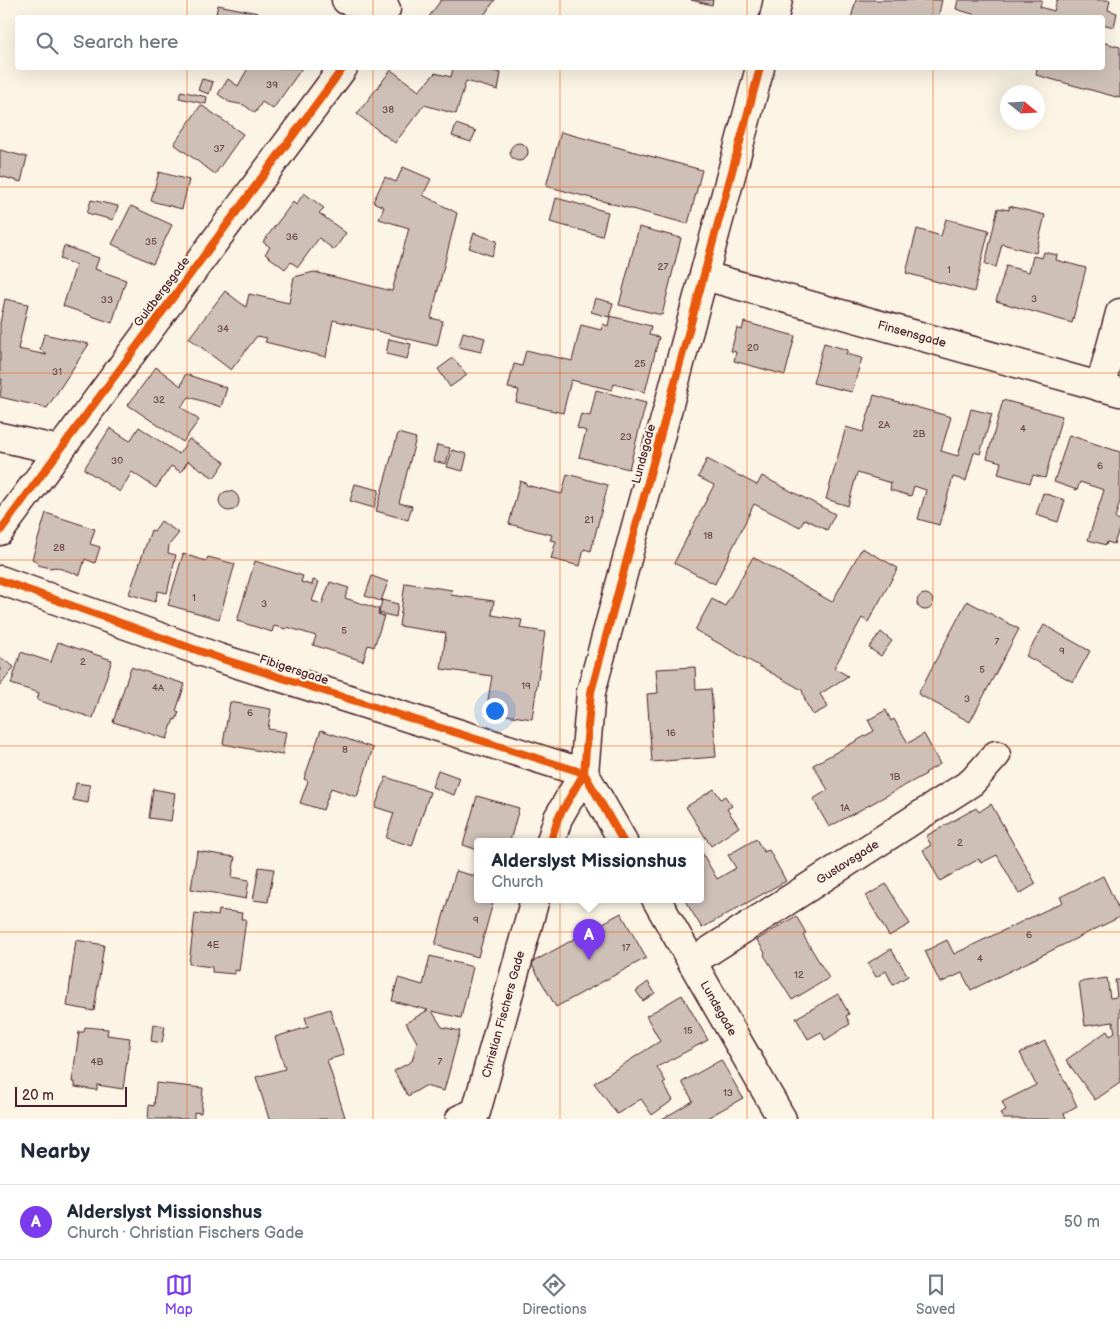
<!DOCTYPE html>
<html lang="en">
<head>
<meta charset="utf-8">
<style>
	:root { --surface:#fff; --page:#f2f2f3; --text:#1f2937; --muted:#747a83; --line:#e0e1e3; --accent:#7c3aed }
	body { margin:0; font-family:"Balsamiq Sans",sans-serif; background:var(--page); color:var(--text) }
	.compass { position:absolute; left:1000px; top:85px; width:45px; height:45px; border-radius:50%; background:var(--surface); box-shadow:0 5px 20px #0002; rotate:108deg }
	.scale { position:absolute; left:15px; bottom:12px; width:112px; box-sizing:border-box; padding-left:5px; border:2px solid #4a1f2b; border-top:0; font-size:14px; line-height:18px; white-space:nowrap; color:#4a1f2b; -webkit-text-stroke:4px #fcf5e5; paint-order:stroke }
	.you { position:absolute; left:494px; top:710px; width:18px; height:18px; margin:-12px; border:4px solid #fff; border-radius:50%; background:#1a73e8; box-shadow:0 0 0 8px #1a73e833 }
	.badge { display:grid; place-items:center; width:32px; height:32px; border-radius:50%; background:var(--accent); color:#fff; font-size:16px; font-weight:700 }
	.pin { position:absolute; translate:-50% -41px; filter:drop-shadow(0 1px 2px #0008) }
	.pin::after { content:''; position:absolute; top:26px; width:18px; height:15px; background:inherit; clip-path:polygon(0 0,100% 0,50% 100%) }
	.popup { position:absolute; left:474px; top:838px; width:230px; height:65px; box-sizing:border-box; display:grid; place-content:center; border-radius:5px; background:var(--surface); filter:drop-shadow(0 1px 4px #0005); font-size:16px; white-space:nowrap; color:var(--muted) }
	.popup b { font-size:19px; color:var(--text) }
	.popup::after { content:''; position:absolute; left:50%; top:100%; margin-left:-10px; border:10px solid transparent; border-top-color:var(--surface) }
	.list { margin:0; padding:0; list-style:none }
	h2 { display:flex; justify-content:space-between; align-items:center; height:65px; margin:0; padding:0 20px; font-size:21px }
	h2 small { font-size:16px; font-weight:400; color:var(--muted) }
	.list li { display:grid; grid-template-columns:32px 1fr auto; gap:15px; align-items:center; box-sizing:border-box; height:75px; padding:0 20px; border-top:1px solid var(--line) }
	.list b { display:block; font-size:19px; white-space:nowrap }
	.list p { margin:0; font-size:16px; white-space:nowrap; color:var(--muted) }
	.list em { font-size:16px; font-style:normal; color:var(--muted) }
	.icon { flex:none; width:28px; height:28px; fill:none; stroke:currentColor; stroke-width:2; stroke-linecap:round; stroke-linejoin:round }
	.map { position:relative; flex:none; width:1120px; height:1119px; overflow:hidden }
	.search { position:absolute; background:var(--surface); box-shadow:0 5px 20px #0002; left:15px; right:15px; top:15px; height:55px; display:flex; align-items:center; gap:12px; box-sizing:border-box; padding:0 18px; border-radius:5px; color:var(--muted); font-size:19px }
	.sheet { height:140px; background:var(--surface) }
	nav { display:flex; justify-content:space-around; align-items:center; box-sizing:border-box; height:70px; border-top:1px solid var(--line); background:var(--surface); font-size:14px; color:var(--muted) }
	nav a { display:grid; justify-items:center; gap:2px }
	nav .on { color:var(--accent) }
	.map>svg:first-child { display:block }
	.building { fill:#cfc0b7; stroke:#4a1f2b }
	.lines { fill:none; stroke-linecap:round; stroke-linejoin:round }
	.street-casing { stroke:#4a1f2b; stroke-width:31 }
	.street { stroke:#fcf5e5; stroke-width:28 }
	.cycleway-casing { stroke:#fcf5e5; stroke-width:11 }
	.cycleway { stroke:#e8590c; stroke-width:8 }
	.grid { fill:none; stroke:#e8590c; stroke-width:1; stroke-opacity:0.55 }
	.labels { text-anchor:middle; dominant-baseline:central; stroke-width:4.5; stroke-linejoin:round; paint-order:stroke }
	.number-label { font-size:10px; fill:#6b474e }
	.street-label { font-size:12px; fill:#4a1f2b; stroke:#fcf5e5 }
</style>
</head>
<body>
<div class="map">
<svg width="1120" height="1119" viewBox="0 0 1120 1119">
	<rect width="100%" height="100%" fill="#fcf5e5"/>
	<filter id="ink" filterUnits="userSpaceOnUse"><feTurbulence type="fractalNoise" baseFrequency=".02" numOctaves="2"/><feDisplacementMap in="SourceGraphic" scale="10" xChannelSelector="R" yChannelSelector="G"/><feConvolveMatrix kernelMatrix="1 2 1 2 8 2 1 2 1" color-interpolation-filters="sRGB"/></filter>
	<g filter="url(#ink)">
		<path class="building" d="M441 0H495L482 18H428Z
			M691 0H713L712 5Z
			M856 0H942L938 18H851Z
			M958 0H1042L1040 7 1054 11 1057 0H1110L1108 10 1117 13 1114 27 1102 24V18H986L956 9Z
			M218 5 258 13 257 18H215Z
			M1102 42 1120 47V98L1036 75 1037 68H1102Z
			M248 68H302L273 109 262 102 255 113 244 105 229 102 218 94 228 79 238 86Z
			M453 68H480L501 73 498 90 466 81 456 114 424 105 395 143 357 114 391 70 419 91 435 73 451 77Z
			M202 79 213 82 209 94 198 90Z
			M181 91 207 97 206 104 179 98Z
			M201 105 243 134 215 174 174 144Z
			M456 124 476 131 471 142 452 136Z
			M561 132 702 170 688 224 546 186Z
			M510 152a9 9 0 1 1 18 0a9 9 0 1 1-18 0Z
			M0 150 27 157 21 182 0 176Z
			M403 167 431 179 423 195 457 213 431 318 443 321 437 346 333 320 326 357 265 342 267 338 257 336 231 370 189 338 225 291 246 307 249 294 289 303 294 277 314 272 392 291 409 228 379 219 384 207 373 202 385 177 396 182Z
			M159 172 189 180 182 209 151 201Z
			M304 193 324 208 319 213 346 233 334 250 319 238 298 267 291 262 285 269 265 254 270 247 263 242 293 202 296 205Z
			M556 198 608 212 602 236 550 222Z
			M91 200 118 206 113 220 87 213Z
			M131 206 172 225 153 264 112 244Z
			M1009 206 1045 215 1036 253 1002 244 996 267 985 264 998 208 1009 210Z
			M946 219 989 230 974 292 906 273 917 229 941 236Z
			M639 227 681 238 662 315 619 305Z
			M474 233 497 241 492 256 469 248Z
			M64 246 99 258 95 269 126 280 112 323 63 306 76 265 60 259Z
			M1044 252 1057 255 1056 260 1086 268 1072 323 996 301 1006 266 1029 272 1033 256 1042 258Z
			M595 298 613 303 609 317 591 312Z
			M5 299 28 304 18 349 47 355 40 349 44 334 89 344 47 408 0 397 2 379H0V323Z
			M610 316 651 326 649 335 659 337 645 392 614 384 612 390 571 380 563 413 516 402 519 390 508 388 514 364 522 366 526 350 572 361 581 325 601 330 603 324 608 326Z
			M744 322 795 336 785 375 734 361 736 352 731 351 737 328 742 330Z
			M463 332 485 338 481 352 459 347Z
			M389 339 411 344 407 359 386 354Z
			M824 343 848 350 846 354 862 358 852 392 813 383Z
			M453 358 467 375 450 387 438 369Z
			M156 367 181 386 185 374 227 388 221 407 189 397 181 407 199 420 183 442 128 405Z
			M596 390 646 403 629 469 579 457 586 431 577 428 581 414 590 416Z
			M874 395 951 417 941 451 958 456 971 409 992 414 980 454 974 452 966 481 953 477 939 525 918 519 926 490 914 486 911 496 890 490 891 483 857 473 848 506 826 499 846 427 863 432Z
			M1003 400 1062 416 1045 478 1033 475 1030 483 998 474 1001 462 987 458Z
			M139 427 179 454 189 439 225 462 214 478 188 461 181 472 171 466 156 488 132 472 120 492 84 469 110 428 130 441Z
			M398 433 416 438 399 503 412 506 408 520 376 511Z
			M1069 435 1120 452V501L1115 518 1120 520V526L1114 544 1107 542 1106 545 1088 540 1104 490 1080 482 1077 490 1054 482Z
			M437 445 450 448 446 464 433 461Z
			M452 450 467 454 463 471 447 467Z
			M707 459 757 485 762 476 835 514 827 530 805 519 800 527 754 504 715 584 674 563 714 485 698 477Z
			M567 474 608 485 591 551 584 549 580 566 551 559 556 541 550 540 552 535 509 524 520 481 526 483V485L562 494Z
			M355 484 379 490 374 508 350 501Z
			M219 501a10 10 0 1 1 20 0a10 10 0 1 1-20 0Z
			M1043 493 1065 500 1058 522 1036 515Z
			M46 513 95 529 90 544 100 547 95 563 85 559 80 575 55 567 50 568 38 565 36 561 32 559Z
			M161 521 179 533 169 545 168 553 176 555 167 593 158 591 155 602 129 594 151 530 154 531Z
			M862 548 898 568 868 622 862 618 834 668 848 676 820 694 828 707 813 715 806 703 802 690 695 630 712 599 725 606 753 557 832 602Z
			M183 554 206 561 208 557 235 564 219 619 168 605Z
			M255 561 303 576 301 582 312 585 313 580 319 582 312 601 322 604 330 582 349 588 345 598 379 609 378 614 384 616 374 647 368 645 363 661 313 645 316 636 287 627 286 629 274 626 272 632 237 621Z
			M372 576 388 582 381 601 365 596Z
			M405 583 452 590 451 595 494 601 492 615 522 620 520 628 545 632 532 719 486 712 492 676 441 669 446 633 399 626Z
			M917 602a8 8 0 1 1 16 0a8 8 0 1 1-16 0Z
			M382 600 398 604 396 617 379 613Z
			M967 601 1019 629 970 722 918 694Z
			M1044 625 1090 651 1073 682 1026 656Z
			M881 632 892 641 881 656 869 648Z
			M58 642 112 660 93 718 37 700 39 693 11 684 21 652 51 662Z
			M0 657 14 667 0 686Z
			M131 667 185 684 176 711 179 712 176 720 174 719 167 739 113 722Z
			M695 667 696 690 711 689 716 757 652 762 647 694 658 693 656 669Z
			M230 702 271 709 268 729 286 732 282 755 223 744Z
			M886 710 891 721 894 719 908 743 924 734 940 764 925 773 926 774 829 827 813 799 828 790 813 765 874 731 868 720Z
			M321 730 373 748 357 797 331 788 323 810 300 803 308 781 304 779Z
			M438 770 460 778 454 795 432 787Z
			M386 777 430 792 412 846 386 838 394 813 375 807Z
			M76 783 90 785 88 803 73 800Z
			M153 789 175 793 171 821 149 818Z
			M714 789 721 799 725 796 732 806 727 809 739 827 711 846 686 807Z
			M477 796 519 808 510 841H478V850L463 845Z
			M991 804 1036 884 1019 894 997 855 981 863 979 859 940 881 923 850 931 845 926 836 976 808 979 812Z
			M756 839 764 852 769 850 786 881 702 928 684 899H700V849L717 879 736 868 728 855Z
			M197 851 235 857 232 877 249 880 246 899 191 889Z
			M478 866V899H494L478 957 435 945 456 871 475 876Z
			M259 867 274 869 268 902 253 900Z
			M1103 876 1120 912V917L971 990 962 973 940 983 925 951 947 940 954 954 1063 902 1060 897Z
			M886 884 910 924 889 936 866 896Z
			M219 910 242 913 241 919H246L239 971 235 970V974L212 972V967L189 964 195 913 218 916Z
			M621 913 646 958 556 1007 531 963Z
			M796 916 806 933 803 935 829 978 792 1000 764 955 765 953 757 940Z
			M76 940 104 945 94 1011 67 1006Z
			M891 949 908 976 893 985 886 971 876 977 868 963Z
			M430 956 473 967 461 1018 432 1011 442 1027 460 1031 444 1091 425 1086 408 1096 394 1071 412 1061 417 1042 406 1023 428 1010 392 1001 398 978 423 985Z
			M1107 978 1110 998 1117 997 1115 980H1120V1083L1095 1100 1066 1060 1107 1031 1110 1036 1115 1033 1113 1022 1085 1026 1079 982Z
			M648 982 655 993 643 1001 636 991Z
			M838 994 849 1014 846 1016 850 1024 825 1040 821 1032 808 1039 796 1018Z
			M682 995 708 1040 657 1067 666 1082 663 1084 673 1100 652 1115 641 1099 617 1114 594 1083 660 1041 646 1016Z
			M330 1009 344 1055 327 1060 345 1117 337 1119H269L256 1077 285 1069 275 1037 308 1027 305 1017Z
			M153 1024 165 1026 162 1043 151 1041Z
			M85 1027 108 1029 107 1035 130 1038 123 1089 97 1085V1090L75 1087V1082H72L79 1032H84Z
			M1045 1041 1077 1106 1064 1113 1066 1119H1003L1000 1113 1006 1110 1002 1102 1036 1085 1020 1053Z
			M721 1060 743 1098 705 1119H662L693 1101 682 1082Z
			M156 1083 203 1088 201 1113 194 1112V1119H148L149 1105 154 1106Z"/>
		<g class="lines">
			<defs>
				<g id="street">
					<path d="M346 0 386 9"/>
					<path d="M774 18 778 0"/>
					<path id="s1" d="M705 276 1120 392"/>
					<path d="M1100 387 1120 313"/>
					<path d="M0 437 59 450"/>
					<path d="M0 531 343 68"/>
					<path d="M0 580 219 658 584 773 558 818 551 841"/>
					<path d="M623 841 584 773 591 692 760 68"/>
					<path id="s2" d="M656 899 782 1119"/>
					<path id="s3" d="M692 962 972 782 996 755"/>
					<path id="s4" d="M460 1119 476 1112 535 899"/>
				</g>
			</defs>
			<use href="#street" class="street-casing"/>
			<use href="#street" class="street"/>
			<defs>
				<path id="cycleway" d="M0 531 343 68
					M0 580 219 658 584 773 558 818 551 841
					M623 841 584 773 591 692 760 68"/>
			</defs>
			<use href="#cycleway" class="cycleway-casing"/>
			<use href="#cycleway" class="cycleway"/>
		</g>
	</g>
	<path class="grid" d="M187 0V18M373 0V18M560 0V18M747 0V18M933 0V18M187 68V1119M373 68V1119M560 68V1119M747 68V1119M933 68V1119M0 187H1120M0 373H1120M0 560H1120M0 746H1120M0 932H1120"/>
	<g class="labels">
		<g class="number-label">
			<text x="272" y="85">39</text>
			<text x="388" y="110">38</text>
			<text x="219" y="149">37</text>
			<text x="292" y="237">36</text>
			<text x="151" y="242">35</text>
			<text x="663" y="267">27</text>
			<text x="949" y="270">1</text>
			<text x="1034" y="299">3</text>
			<text x="107" y="300">33</text>
			<text x="223" y="329">34</text>
			<text x="753" y="348">20</text>
			<text x="640" y="364">25</text>
			<text x="57" y="372">31</text>
			<text x="159" y="400">32</text>
			<text x="884" y="425">2A</text>
			<text x="1023" y="429">4</text>
			<text x="919" y="434">2B</text>
			<text x="626" y="437">23</text>
			<text x="117" y="461">30</text>
			<text x="1100" y="466">6</text>
			<text x="589" y="520">21</text>
			<text x="708" y="536">18</text>
			<text x="59" y="548">28</text>
			<text x="194" y="598">1</text>
			<text x="264" y="604">3</text>
			<text x="344" y="631">5</text>
			<text x="997" y="642">7</text>
			<text x="1062" y="651">9</text>
			<text x="83" y="662">2</text>
			<text x="982" y="670">5</text>
			<text x="526" y="686">19</text>
			<text x="158" y="688">4A</text>
			<text x="967" y="699">3</text>
			<text x="250" y="713">6</text>
			<text x="671" y="733">16</text>
			<text x="345" y="750">8</text>
			<text x="895" y="777">1B</text>
			<text x="845" y="808">1A</text>
			<text x="960" y="843">2</text>
			<text x="476" y="920">9</text>
			<text x="1029" y="935">6</text>
			<text x="213" y="945">4E</text>
			<text x="626" y="948">17</text>
			<text x="980" y="959">4</text>
			<text x="799" y="975">12</text>
			<text x="688" y="1031">15</text>
			<text x="97" y="1062">4B</text>
			<text x="440" y="1062">7</text>
			<text x="728" y="1093">13</text>
		</g>
		<g class="street-label">
			<text transform="translate(162 292) rotate(-53)">Guldbergsgade</text>
			<text stroke="none"><textPath href="#s1" startOffset="215">Finsensgade</textPath></text>
			<text transform="translate(644 454) rotate(-75)">Lundsgade</text>
			<text transform="translate(294 670) rotate(18)">Fibigersgade</text>
			<text stroke="none"><textPath href="#s3" startOffset="185">Gustavsgade</textPath></text>
			<text stroke="none"><textPath href="#s2" startOffset="126">Lundsgade</textPath></text>
			<text stroke="none"><textPath href="#s4" startOffset="119">Christian Fischers Gade</textPath></text>
		</g>
	</g>
</svg>
<svg class="compass" viewBox="-18 -18 36 36"><path d="M0-13l5 13h-10z" fill="#e53935"/><path d="M0 13l5-13h-10z" fill="#747a83"/></svg>
<div class="scale">20 m</div>
<div class="you"></div>
<div class="pin badge" style="left:589px;top:960px">A</div>
<div class="popup"><b>Alderslyst Missionshus</b>Church</div>
<div class="search"><svg class="icon" aria-label="search" viewBox="0 0 24 24"><circle cx="10" cy="10" r="6"/><path d="M15 15l6 6"/></svg>Search here</div>
</div>
<section class="sheet">
<h2>Nearby<small></small></h2>
<ul class="list">
<li><span class="badge">A</span><div><b>Alderslyst Missionshus</b><p>Church · Christian Fischers Gade</p></div><em>50 m</em></li>
</ul>
</section>
<nav>
<a class="on"><svg class="icon" aria-label="map" viewBox="0 0 24 24"><path d="M3 6l6-2 6 2 6-2v14l-6 2-6-2-6 2zM9 4v14M15 6v14"/></svg>Map</a>
<a><svg class="icon" aria-label="directions" viewBox="0 0 24 24"><path d="M12 3l9 9-9 9-9-9zM9 14v-3h6M13 9l2 2-2 2"/></svg>Directions</a>
<a><svg class="icon" aria-label="saved" viewBox="0 0 24 24"><path d="M7 4h10v16l-5-4-5 4z"/></svg>Saved</a>
</nav>
</body>
</html>
